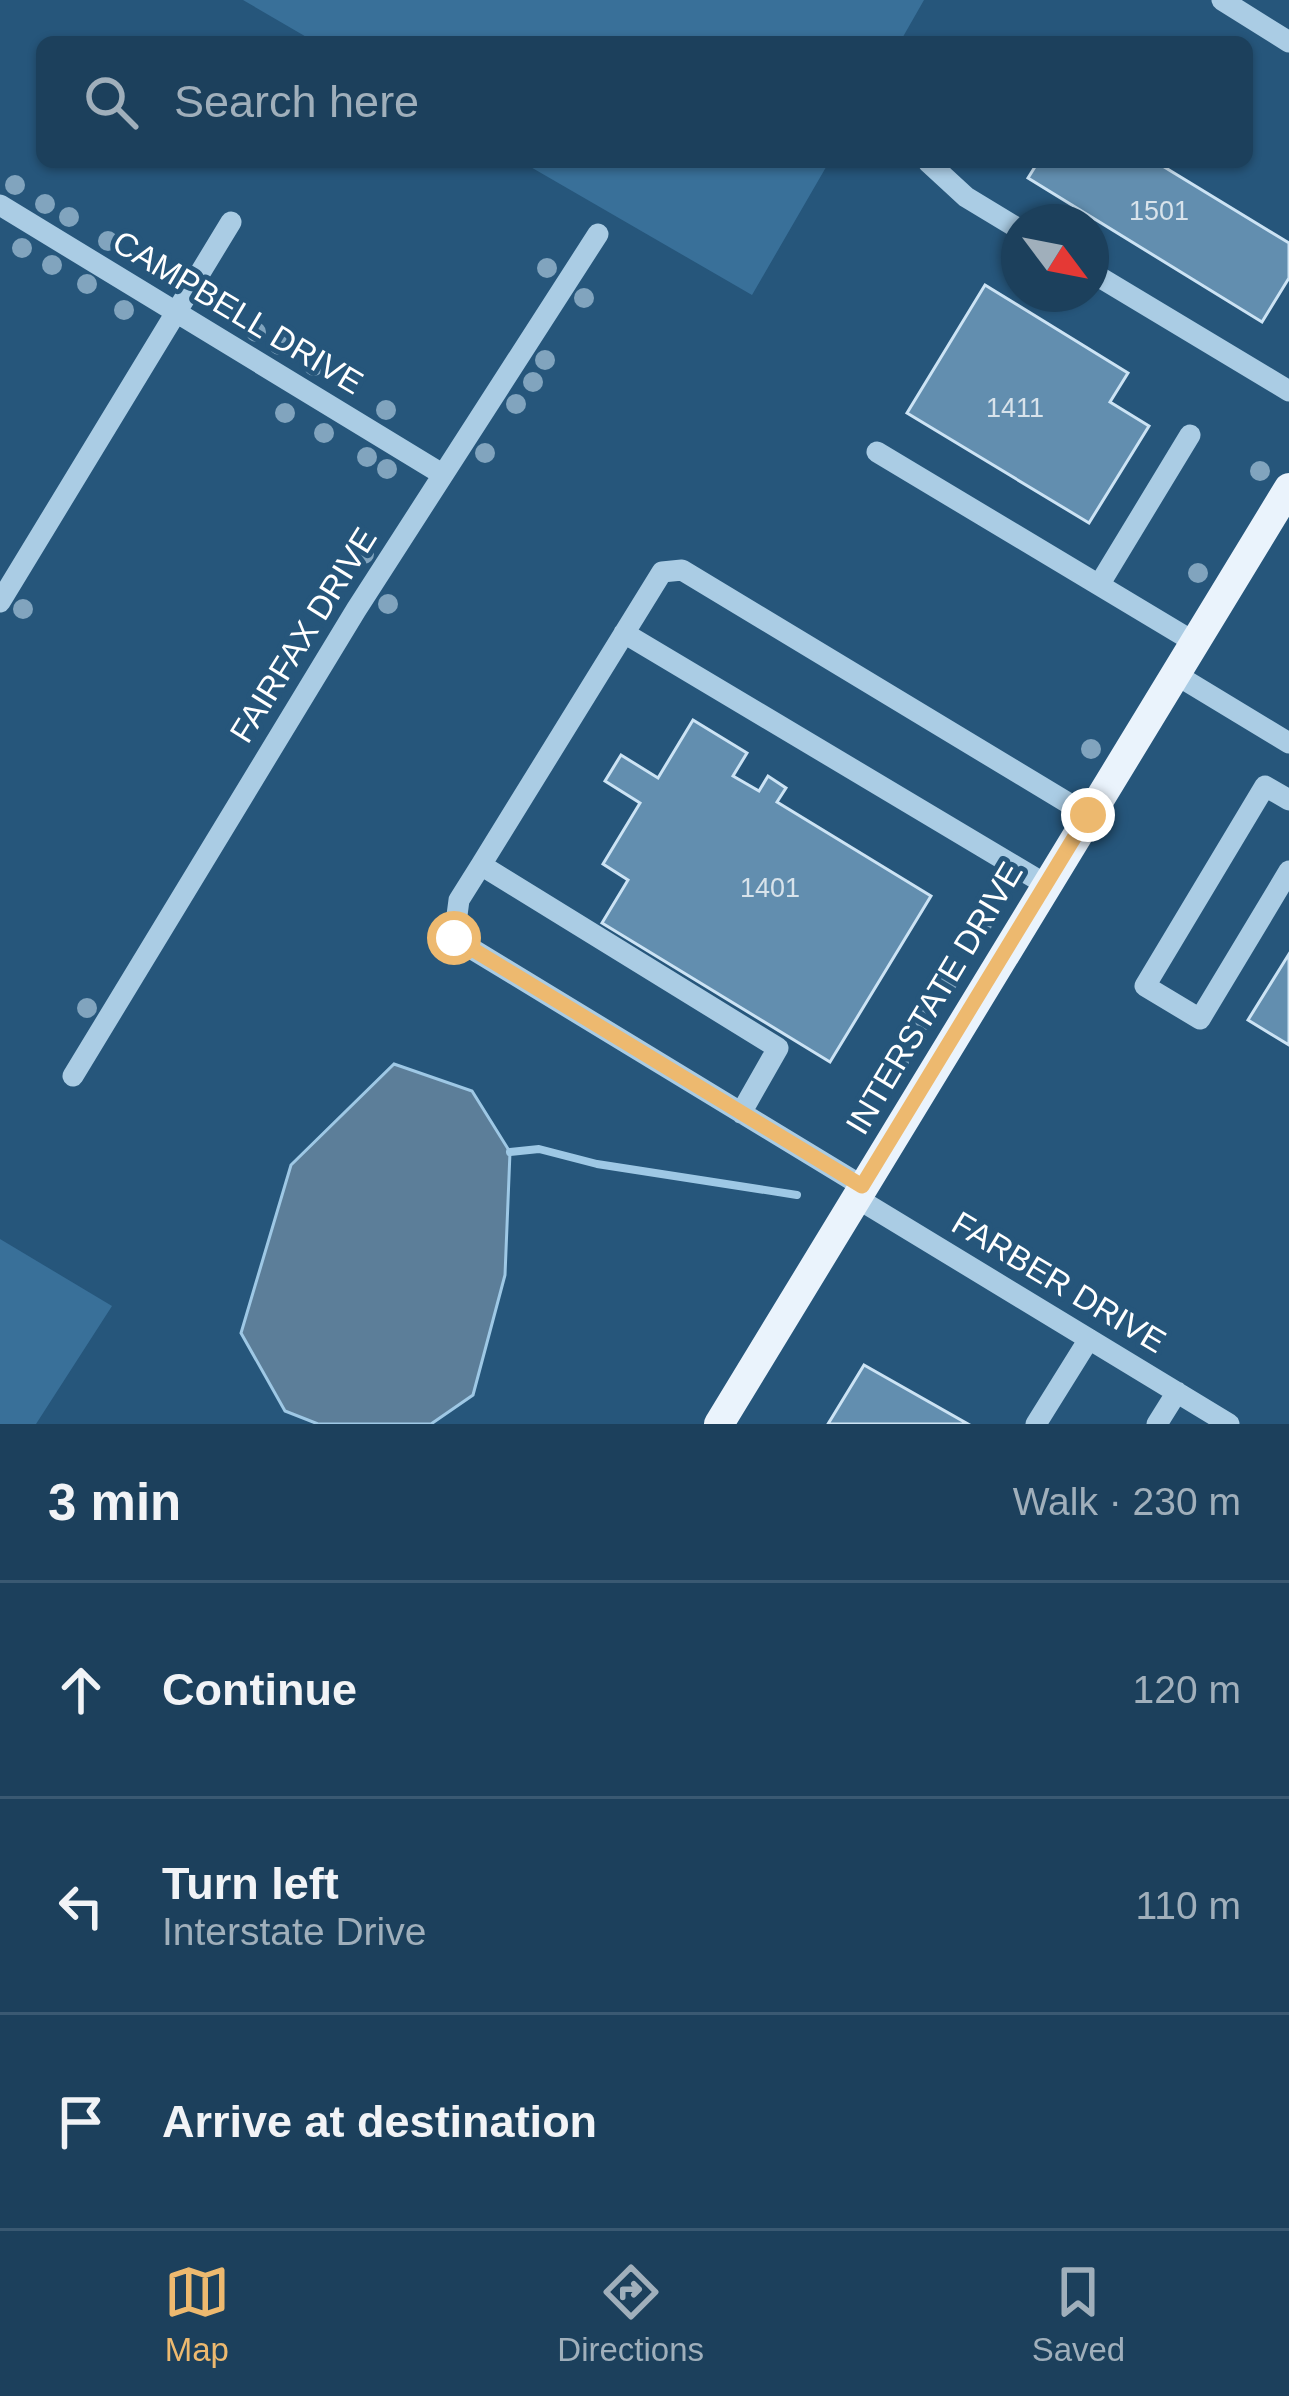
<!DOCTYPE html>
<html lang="en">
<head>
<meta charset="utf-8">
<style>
	:root { --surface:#1c405c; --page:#294b65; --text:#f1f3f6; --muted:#a0afbb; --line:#3a5972; --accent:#edb96f }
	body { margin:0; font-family:Helvetica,sans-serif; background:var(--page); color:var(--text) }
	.compass { position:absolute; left:1001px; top:204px; width:108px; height:108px; border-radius:50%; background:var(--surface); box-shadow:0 3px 9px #0004; rotate:122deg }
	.stop { position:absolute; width:36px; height:36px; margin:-27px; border:9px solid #edb96f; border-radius:50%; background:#fff }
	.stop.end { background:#edb96f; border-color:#fff; box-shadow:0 3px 12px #0008 }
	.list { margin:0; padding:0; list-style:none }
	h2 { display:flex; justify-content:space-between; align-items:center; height:156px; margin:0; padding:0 48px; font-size:51px }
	h2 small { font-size:39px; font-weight:400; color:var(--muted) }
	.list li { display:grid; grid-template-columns:78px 1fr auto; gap:36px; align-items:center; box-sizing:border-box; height:216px; padding:0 48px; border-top:3px solid var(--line) }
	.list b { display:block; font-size:45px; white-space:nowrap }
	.list p { margin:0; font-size:39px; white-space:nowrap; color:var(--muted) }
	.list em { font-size:39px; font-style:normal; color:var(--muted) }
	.icon { flex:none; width:66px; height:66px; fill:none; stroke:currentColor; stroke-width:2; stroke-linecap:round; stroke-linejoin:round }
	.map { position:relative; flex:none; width:1289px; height:1424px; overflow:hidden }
	.search { position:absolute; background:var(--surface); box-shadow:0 3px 9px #0004; left:36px; right:36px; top:36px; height:132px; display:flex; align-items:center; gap:30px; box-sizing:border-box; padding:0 42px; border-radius:18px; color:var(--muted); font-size:45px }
	.sheet { height:804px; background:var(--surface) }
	nav { display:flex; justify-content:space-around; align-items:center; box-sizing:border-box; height:168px; border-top:3px solid var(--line); background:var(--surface); font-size:33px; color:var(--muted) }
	nav a { display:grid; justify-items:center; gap:6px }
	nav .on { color:var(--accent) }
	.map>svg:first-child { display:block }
	.green { fill:#397099 }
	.water { fill:#5c7e99; stroke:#9ec8e5; stroke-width:3 }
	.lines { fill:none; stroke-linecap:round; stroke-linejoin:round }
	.stream { stroke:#9ec8e5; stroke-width:8 }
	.building { fill:#628eaf; stroke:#cce3f4; stroke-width:3 }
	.minor { stroke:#aacce4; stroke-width:21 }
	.major { stroke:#eaf3fc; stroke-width:30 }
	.tree { fill:#81a4be }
	.route { stroke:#edb96f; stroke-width:15 }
	.labels { text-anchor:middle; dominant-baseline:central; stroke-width:10; stroke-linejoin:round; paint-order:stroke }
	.number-label { font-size:27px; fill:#d8e3eb }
	.street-label { font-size:33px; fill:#fff; stroke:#26567b }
</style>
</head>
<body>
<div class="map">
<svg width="1289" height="1424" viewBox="0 0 1289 1424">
	<rect width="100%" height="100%" fill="#26567b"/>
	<path class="green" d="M243 0H924L900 42H315Z
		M522 162H829L752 295Z
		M0 1239 112 1306 36 1424H0Z"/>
	<path class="water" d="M394 1064 472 1091 510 1152 505 1275 473 1395 431 1424H318L285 1411 241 1333 291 1165Z"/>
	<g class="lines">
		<path class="stream" d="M510 1152 539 1149 597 1164 797 1195"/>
	</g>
	<path class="building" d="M1038 162H1156L1289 243V278L1262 322 1028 178Z
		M985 285 1128 373 1110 402 1149 426 1089 523 907 413Z
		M693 720 747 753 733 776 759 791 768 776 786 788 777 802 931 896 830 1062 602 923 628 880 603 864 640 803 605 781 621 755 658 778Z
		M1289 954V1045L1248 1020Z
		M864 1365 968 1424H828Z"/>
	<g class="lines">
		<path class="minor" d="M1222 0 1289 42
			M928 162 966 197 1019 229
			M0 205 442 474
			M1091 272 1289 391
			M877 452 1194 642
			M1099 585 1190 435
			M0 602 231 222
			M624 633 1045 884
			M1175 674 1289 743
			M1289 800 1265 786 1145 986 1200 1019 1289 871
			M481 865 778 1048 741 1113
			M73 1076 356 610 598 234
			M862 1186 454 938 459 900 481 865 662 572 682 570 1088 815
			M855 1197 1229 1424
			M1036 1424 1089 1339
			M1157 1424 1177 1392"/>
		<path class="major" d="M719 1424 1289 488"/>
	</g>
	<g class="tree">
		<circle cx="15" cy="185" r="10"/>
		<circle cx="45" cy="204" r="10"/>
		<circle cx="69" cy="217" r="10"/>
		<circle cx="108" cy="241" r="10"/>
		<circle cx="22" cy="248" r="10"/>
		<circle cx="52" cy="265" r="10"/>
		<circle cx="547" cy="268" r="10"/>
		<circle cx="87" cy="284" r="10"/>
		<circle cx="584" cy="298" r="10"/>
		<circle cx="124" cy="310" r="10"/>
		<circle cx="256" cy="332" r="10"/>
		<circle cx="279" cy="345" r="10"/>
		<circle cx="545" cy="360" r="10"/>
		<circle cx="314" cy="366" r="10"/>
		<circle cx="533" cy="382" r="10"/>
		<circle cx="516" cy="404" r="10"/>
		<circle cx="386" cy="410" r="10"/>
		<circle cx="285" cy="413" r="10"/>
		<circle cx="324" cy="433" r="10"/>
		<circle cx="485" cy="453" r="10"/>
		<circle cx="367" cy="457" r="10"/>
		<circle cx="387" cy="469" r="10"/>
		<circle cx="1260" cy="471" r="10"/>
		<circle cx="364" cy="554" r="10"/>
		<circle cx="1198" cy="573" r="10"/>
		<circle cx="388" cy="604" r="10"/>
		<circle cx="23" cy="609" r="10"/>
		<circle cx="1091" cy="749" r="10"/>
		<circle cx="982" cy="924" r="10"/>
		<circle cx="947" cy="983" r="10"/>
		<circle cx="87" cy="1008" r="10"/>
		<circle cx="925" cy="1020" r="10"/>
		<circle cx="899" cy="1063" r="10"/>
	</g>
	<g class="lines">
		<path class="route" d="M454 938 862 1186 1088 815"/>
	</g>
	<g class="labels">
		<g class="number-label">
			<text x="1159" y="211">1501</text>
			<text x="1015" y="408">1411</text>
			<text x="770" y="888">1401</text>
		</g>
		<g class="street-label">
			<text transform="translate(238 312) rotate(31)">CAMPBELL DRIVE</text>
			<text transform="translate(303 635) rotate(-58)">FAIRFAX DRIVE</text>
			<text transform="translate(934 998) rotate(-59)">INTERSTATE DRIVE</text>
			<text transform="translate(1059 1282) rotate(31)">FARBER DRIVE</text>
		</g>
	</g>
</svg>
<svg class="compass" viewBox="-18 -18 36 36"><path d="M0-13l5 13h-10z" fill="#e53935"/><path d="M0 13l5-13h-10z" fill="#a0afbb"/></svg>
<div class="stop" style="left:454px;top:938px"></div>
<div class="stop end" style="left:1088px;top:815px"></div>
<div class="search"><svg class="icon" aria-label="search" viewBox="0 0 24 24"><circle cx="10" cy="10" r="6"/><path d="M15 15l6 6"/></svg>Search here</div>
</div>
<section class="sheet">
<h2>3 min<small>Walk · 230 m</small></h2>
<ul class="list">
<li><svg class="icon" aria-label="ahead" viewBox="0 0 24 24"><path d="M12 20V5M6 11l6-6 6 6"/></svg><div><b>Continue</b></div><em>120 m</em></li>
<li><svg class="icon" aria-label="left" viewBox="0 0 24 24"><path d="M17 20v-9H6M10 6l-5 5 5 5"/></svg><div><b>Turn left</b><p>Interstate Drive</p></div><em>110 m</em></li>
<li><svg class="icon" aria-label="arrive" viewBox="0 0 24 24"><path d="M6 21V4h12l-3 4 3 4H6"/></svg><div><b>Arrive at destination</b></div></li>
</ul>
</section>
<nav>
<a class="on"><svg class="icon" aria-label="map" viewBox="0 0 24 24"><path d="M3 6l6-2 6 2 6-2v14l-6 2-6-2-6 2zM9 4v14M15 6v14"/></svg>Map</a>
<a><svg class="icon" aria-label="directions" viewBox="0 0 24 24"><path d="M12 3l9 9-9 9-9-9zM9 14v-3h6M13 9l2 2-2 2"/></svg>Directions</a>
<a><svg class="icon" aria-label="saved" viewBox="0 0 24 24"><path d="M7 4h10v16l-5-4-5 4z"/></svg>Saved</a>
</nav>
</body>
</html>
